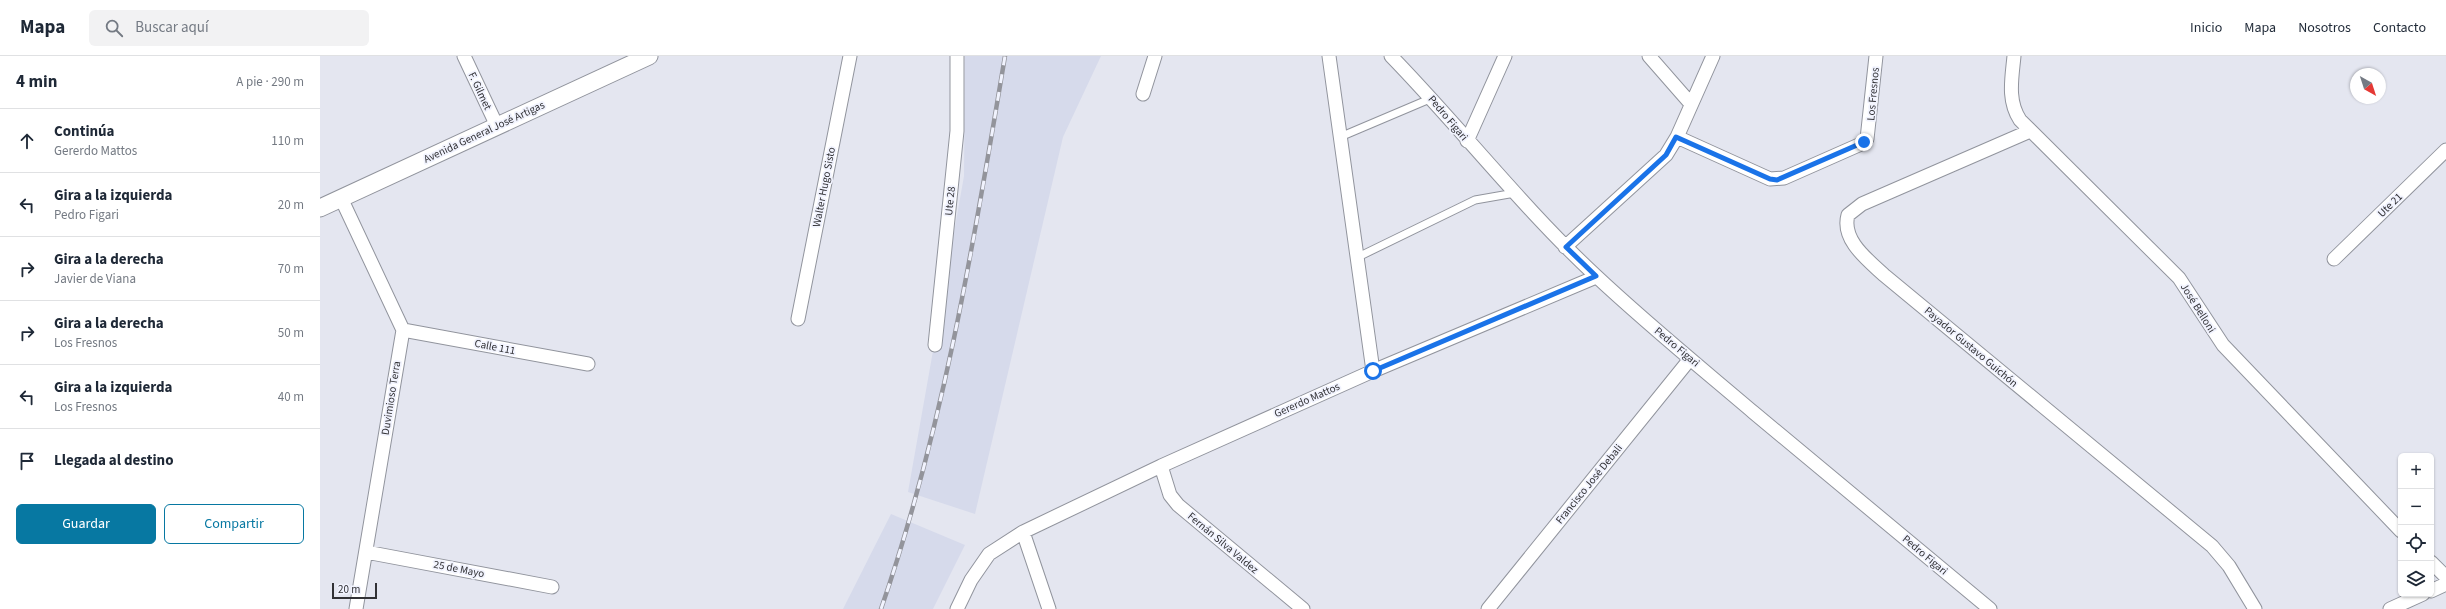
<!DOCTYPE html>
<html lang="es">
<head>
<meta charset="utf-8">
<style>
	:root { --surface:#fff; --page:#f2f2f3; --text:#1f2937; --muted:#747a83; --line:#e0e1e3; --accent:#0778a2 }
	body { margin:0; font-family:"Source Sans 3",sans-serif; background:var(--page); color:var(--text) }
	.controls { position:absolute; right:12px; bottom:12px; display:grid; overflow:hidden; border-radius:6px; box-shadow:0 1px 3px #0004 }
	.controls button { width:36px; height:36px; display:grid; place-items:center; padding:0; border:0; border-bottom:1px solid var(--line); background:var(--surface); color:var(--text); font:20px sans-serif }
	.compass { position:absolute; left:2030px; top:12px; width:36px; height:36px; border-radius:50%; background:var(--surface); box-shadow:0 1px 3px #0004; rotate:141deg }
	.scale { position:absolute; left:12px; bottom:10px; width:45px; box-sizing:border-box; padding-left:4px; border:2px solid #313135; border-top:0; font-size:11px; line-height:14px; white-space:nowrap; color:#313135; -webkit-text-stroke:3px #f1f3fe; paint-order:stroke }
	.stop { position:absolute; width:12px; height:12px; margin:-9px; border:3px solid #1a73e8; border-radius:50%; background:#fff }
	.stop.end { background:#1a73e8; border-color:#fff; box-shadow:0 1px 4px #0008 }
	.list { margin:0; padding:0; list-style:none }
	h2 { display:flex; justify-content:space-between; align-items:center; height:52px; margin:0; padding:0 16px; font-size:17px }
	h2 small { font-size:13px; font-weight:400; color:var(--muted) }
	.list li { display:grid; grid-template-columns:26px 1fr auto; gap:12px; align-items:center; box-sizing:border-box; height:64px; padding:0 16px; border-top:1px solid var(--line) }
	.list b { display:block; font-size:15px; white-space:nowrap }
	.list p { margin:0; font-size:13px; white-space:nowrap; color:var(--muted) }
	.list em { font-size:13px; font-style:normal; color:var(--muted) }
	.actions { display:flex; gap:8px; padding:12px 16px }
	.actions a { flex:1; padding:9px 0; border:1px solid var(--accent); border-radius:6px; text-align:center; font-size:14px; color:var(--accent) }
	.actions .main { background:var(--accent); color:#fff }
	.icon { flex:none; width:22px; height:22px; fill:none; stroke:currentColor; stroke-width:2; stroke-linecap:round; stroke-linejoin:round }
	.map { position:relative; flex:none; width:2126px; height:553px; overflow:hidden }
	header { display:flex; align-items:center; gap:24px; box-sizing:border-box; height:56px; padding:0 20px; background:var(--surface); border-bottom:1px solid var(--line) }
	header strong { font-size:19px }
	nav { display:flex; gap:22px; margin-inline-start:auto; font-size:14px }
	.search { width:280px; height:36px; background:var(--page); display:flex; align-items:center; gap:10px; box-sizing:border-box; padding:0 14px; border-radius:6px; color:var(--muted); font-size:15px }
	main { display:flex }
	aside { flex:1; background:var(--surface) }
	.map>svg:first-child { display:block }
	.built { fill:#d6daeb }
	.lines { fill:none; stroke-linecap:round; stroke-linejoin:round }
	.service-casing { stroke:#91949d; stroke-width:9 }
	.minor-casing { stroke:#91949d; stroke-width:15 }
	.tertiary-casing { stroke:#91949d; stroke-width:19 }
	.service { stroke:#fff; stroke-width:7 }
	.minor { stroke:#fff; stroke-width:13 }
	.tertiary { stroke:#fff; stroke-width:17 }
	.rail-casing { stroke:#93949b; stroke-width:4.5 }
	.rail { stroke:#f1f3fe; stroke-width:3; stroke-dasharray:9; stroke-linecap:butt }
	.route { stroke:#1a73e8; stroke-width:5 }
	.labels { text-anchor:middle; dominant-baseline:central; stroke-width:3.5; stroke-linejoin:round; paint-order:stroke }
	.street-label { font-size:11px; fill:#313135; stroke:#f1f3fe }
</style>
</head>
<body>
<header>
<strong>Mapa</strong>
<div class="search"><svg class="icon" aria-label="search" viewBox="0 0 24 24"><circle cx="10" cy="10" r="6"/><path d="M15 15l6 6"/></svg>Buscar aquí</div>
<nav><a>Inicio</a><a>Mapa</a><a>Nosotros</a><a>Contacto</a></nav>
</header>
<main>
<aside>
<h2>4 min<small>A pie · 290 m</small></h2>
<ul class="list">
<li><svg class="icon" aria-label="ahead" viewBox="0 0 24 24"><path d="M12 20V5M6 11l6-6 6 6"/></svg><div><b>Continúa</b><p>Gererdo Mattos</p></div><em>110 m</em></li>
<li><svg class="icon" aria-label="left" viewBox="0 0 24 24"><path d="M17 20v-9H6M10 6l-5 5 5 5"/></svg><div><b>Gira a la izquierda</b><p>Pedro Figari</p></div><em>20 m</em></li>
<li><svg class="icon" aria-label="right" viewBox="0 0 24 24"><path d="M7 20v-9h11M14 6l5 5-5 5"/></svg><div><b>Gira a la derecha</b><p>Javier de Viana</p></div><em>70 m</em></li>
<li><svg class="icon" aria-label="right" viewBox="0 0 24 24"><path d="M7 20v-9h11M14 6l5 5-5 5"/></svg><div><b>Gira a la derecha</b><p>Los Fresnos</p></div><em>50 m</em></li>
<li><svg class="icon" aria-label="left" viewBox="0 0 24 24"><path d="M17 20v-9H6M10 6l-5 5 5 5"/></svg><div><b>Gira a la izquierda</b><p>Los Fresnos</p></div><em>40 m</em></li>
<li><svg class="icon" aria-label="arrive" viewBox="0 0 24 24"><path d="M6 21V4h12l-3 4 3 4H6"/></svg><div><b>Llegada al destino</b></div></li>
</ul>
<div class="actions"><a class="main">Guardar</a><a>Compartir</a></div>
</aside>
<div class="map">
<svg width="2126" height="553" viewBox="0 0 2126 553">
	<rect width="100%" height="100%" fill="#e4e6f0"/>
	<path class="built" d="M645 0H781L743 81 655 458 588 436 644 120Z
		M571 458 645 489 613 553H523Z"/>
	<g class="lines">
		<defs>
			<path id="service" d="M1020 81 1112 42
				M1036 202 1155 144 1195 137"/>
			<path id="minor" d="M144 0 177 70
				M1009 0 1053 315
				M1071 0C1141 72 1202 151 1275 219 1326 267 1380 311 1433 356 1512 421 1591 487 1670 553
				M1329 0 1371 48
				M1694 0C1692 22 1687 44 1700 64L1859 222 1903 289 2081 475
				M823 38 835 0
				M1710 75 1542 148 1528 159C1521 184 1548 204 1564 219L1892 490 1909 510 1935 553
				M1357 81 1450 123 1464 122 1541 88 1547 83 1556 0
				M1147 85 1185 0
				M21 142 83 274 36 553
				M1245 191 1346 99 1357 81 1393 0
				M2014 203 2126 94
				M478 263 530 0
				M83 274 268 308
				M615 289 637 75V0
				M841 410 850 439 858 449 983 553
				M703 476 729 553
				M46 496 232 531
				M2111 506 2126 521
				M2111 535 2126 528
				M637 553 651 524 669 498 703 476 841 410 1053 315 1276 221
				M1168 553 1370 303
				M2070 553 2103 538"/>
			<path id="tertiary" d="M0 152 329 0"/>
		</defs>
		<use href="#service" class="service-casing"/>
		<use href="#minor" class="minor-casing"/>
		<use href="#tertiary" class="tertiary-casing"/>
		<use href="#service" class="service"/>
		<use href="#minor" class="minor"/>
		<use href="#tertiary" class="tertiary"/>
		<defs>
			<path id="rail" d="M561 553C623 374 654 186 685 0"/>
		</defs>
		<use href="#rail" class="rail-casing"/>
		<use href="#rail" class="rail"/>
	</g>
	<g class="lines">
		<path class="route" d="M1053 315 1276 220 1246 191 1346 99 1356 81 1450 123 1457 124 1544 86"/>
	</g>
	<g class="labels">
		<g class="street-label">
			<text transform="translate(160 35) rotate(65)">F. Gilmet</text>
			<text transform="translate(1553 38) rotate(-85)">Los Fresnos</text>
			<text transform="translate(1128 62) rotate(50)">Pedro Figari</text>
			<text transform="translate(164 76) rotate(-25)">Avenida General José Artigas</text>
			<text transform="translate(504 131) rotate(-79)">Walter Hugo Sisto</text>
			<text transform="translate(630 145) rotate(-84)">Ute 28</text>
			<text transform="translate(2070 149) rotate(-44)">Ute 21</text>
			<text transform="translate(1878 252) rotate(58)">José Belloni</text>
			<text transform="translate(175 291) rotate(11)">Calle 111</text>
			<text transform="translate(1357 291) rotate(40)">Pedro Figari</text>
			<text transform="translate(1651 291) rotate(40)">Payador Gustavo Guichón</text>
			<text transform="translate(71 342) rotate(-81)">Duvimioso Terra</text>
			<text transform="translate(987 344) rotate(-24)">Gererdo Mattos</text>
			<text transform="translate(1269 428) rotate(-51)">Francisco José Debali</text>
			<text transform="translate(903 487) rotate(40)">Fernán Silva Valdez</text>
			<text transform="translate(1605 499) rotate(40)">Pedro Figari</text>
			<text transform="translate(139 513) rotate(11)">25 de Mayo</text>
		</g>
	</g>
</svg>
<div class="controls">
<button>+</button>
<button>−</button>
<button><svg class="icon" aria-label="locate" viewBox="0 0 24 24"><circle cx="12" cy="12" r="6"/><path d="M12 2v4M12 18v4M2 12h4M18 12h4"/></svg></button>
<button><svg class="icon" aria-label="layers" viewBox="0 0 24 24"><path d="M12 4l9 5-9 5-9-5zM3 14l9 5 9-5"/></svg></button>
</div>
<svg class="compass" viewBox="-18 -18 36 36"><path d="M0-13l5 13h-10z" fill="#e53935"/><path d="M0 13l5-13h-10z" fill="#747a83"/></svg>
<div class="scale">20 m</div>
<div class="stop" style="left:1053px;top:315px"></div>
<div class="stop end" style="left:1544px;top:86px"></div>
</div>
</main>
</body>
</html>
